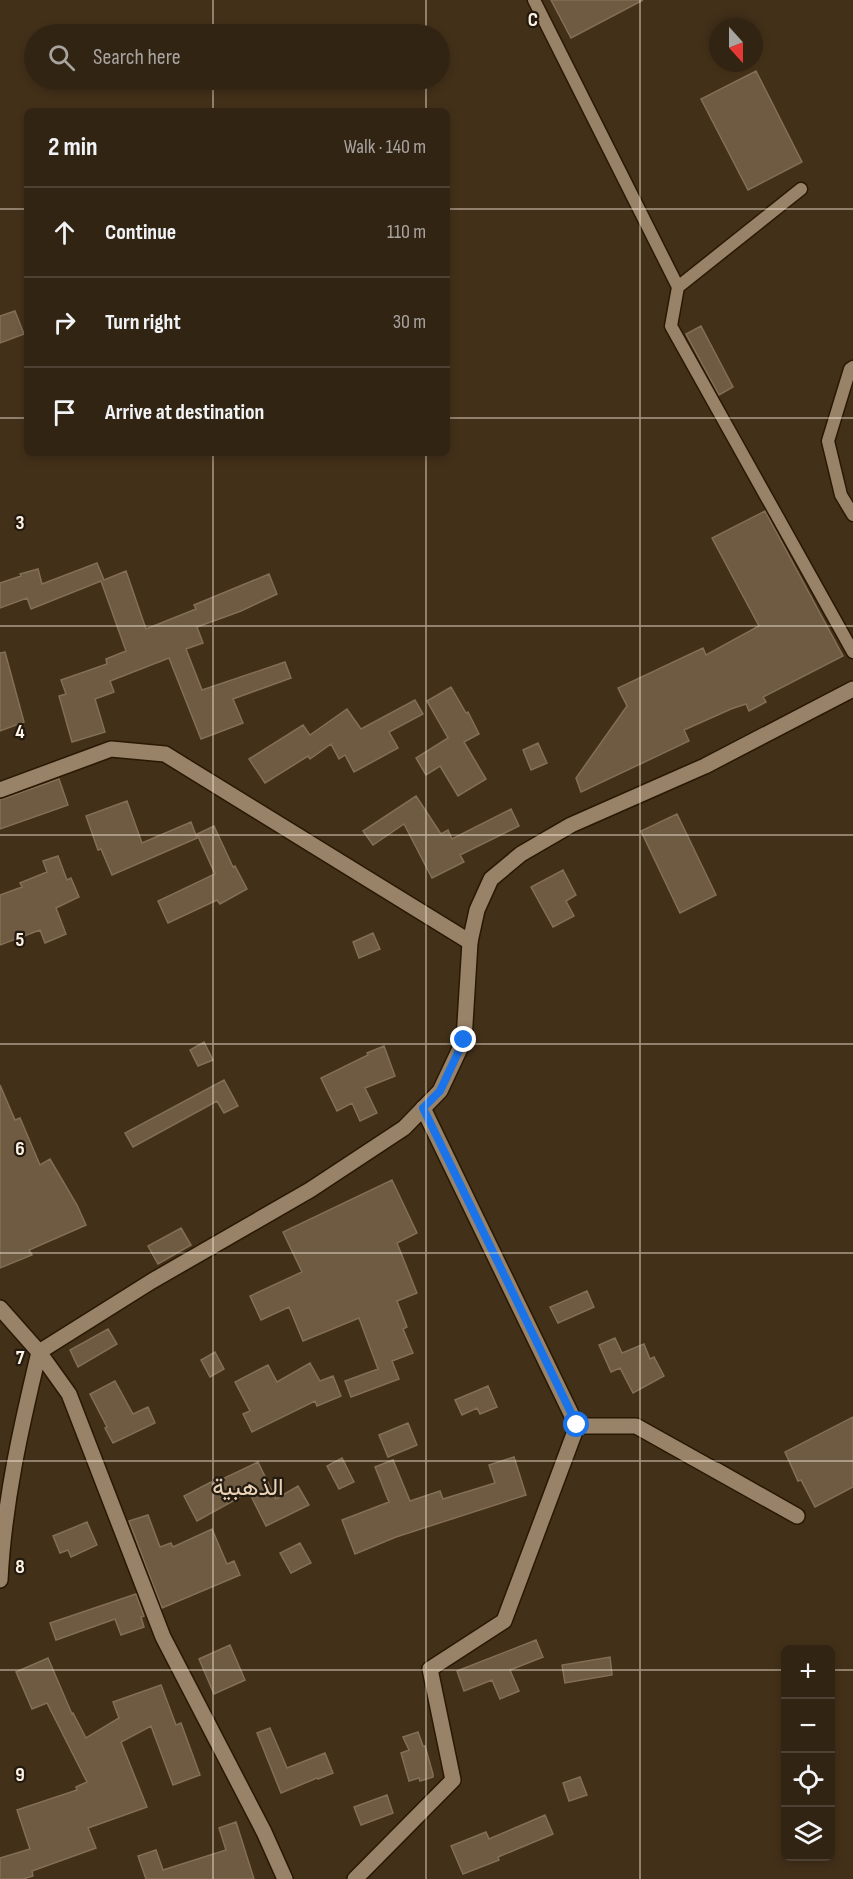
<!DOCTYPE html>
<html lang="en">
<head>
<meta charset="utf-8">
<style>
	:root { --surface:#322413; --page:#3a2c1c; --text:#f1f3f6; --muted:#a8a4a0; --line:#4d4133 }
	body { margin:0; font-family:"Sofia Sans Condensed",Vazirmatn,sans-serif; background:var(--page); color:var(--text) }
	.controls { position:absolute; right:18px; bottom:18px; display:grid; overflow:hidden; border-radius:9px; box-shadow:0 3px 9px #0003 }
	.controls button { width:54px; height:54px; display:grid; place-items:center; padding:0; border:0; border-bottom:2px solid var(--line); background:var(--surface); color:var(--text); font:30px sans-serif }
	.compass { position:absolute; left:709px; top:18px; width:54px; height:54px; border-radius:50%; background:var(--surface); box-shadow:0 3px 9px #0003; rotate:159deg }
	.stop { position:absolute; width:18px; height:18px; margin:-14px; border:4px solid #1a73e8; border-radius:50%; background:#fff }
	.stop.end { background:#1a73e8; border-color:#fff; box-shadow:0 2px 6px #0008 }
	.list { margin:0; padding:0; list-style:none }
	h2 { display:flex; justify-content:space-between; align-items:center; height:78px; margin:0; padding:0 24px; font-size:26px }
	h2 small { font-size:20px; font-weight:400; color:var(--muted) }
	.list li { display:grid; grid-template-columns:39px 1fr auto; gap:18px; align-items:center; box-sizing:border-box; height:90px; padding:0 24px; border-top:2px solid var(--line) }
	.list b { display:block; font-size:22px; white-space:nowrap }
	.list em { font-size:20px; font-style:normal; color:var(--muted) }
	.icon { flex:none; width:33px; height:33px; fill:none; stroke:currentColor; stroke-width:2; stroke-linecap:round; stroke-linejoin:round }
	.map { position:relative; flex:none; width:853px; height:1879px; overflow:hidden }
	.search { position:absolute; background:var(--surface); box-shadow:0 3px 9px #0003; left:24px; top:24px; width:426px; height:66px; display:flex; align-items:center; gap:15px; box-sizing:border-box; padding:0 21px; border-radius:33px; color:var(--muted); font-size:22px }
	.panel { position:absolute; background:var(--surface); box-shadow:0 3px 9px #0003; left:24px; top:108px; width:426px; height:348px; border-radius:9px }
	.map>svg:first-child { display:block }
	.building { fill:#6f5a42; stroke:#846f56; stroke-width:1.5 }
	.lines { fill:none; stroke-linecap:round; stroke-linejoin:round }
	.service-casing { stroke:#291802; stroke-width:15 }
	.minor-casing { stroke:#291802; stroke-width:18 }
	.tertiary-casing { stroke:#291802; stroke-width:18 }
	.service { stroke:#988268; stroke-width:12 }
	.minor { stroke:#988268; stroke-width:15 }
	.tertiary { stroke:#988268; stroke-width:15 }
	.route { stroke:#1a73e8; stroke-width:8 }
	.grid { fill:none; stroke:#fff3e5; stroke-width:1.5; stroke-opacity:0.55 }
	.labels { text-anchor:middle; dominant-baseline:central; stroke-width:4.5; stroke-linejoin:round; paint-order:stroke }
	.quarter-label { font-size:24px; fill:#ead2b7; stroke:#231a10 }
	.grid-label { font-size:20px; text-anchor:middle; font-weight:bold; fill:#fff3e5; stroke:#231a10; stroke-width:4.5; stroke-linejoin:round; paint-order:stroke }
</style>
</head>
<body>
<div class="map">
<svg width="853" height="1879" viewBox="0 0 853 1879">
	<rect width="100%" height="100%" fill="#433019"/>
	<path class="building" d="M551 0H643L571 38Z
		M756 71 802 162 748 190 701 99Z
		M15 311 24 334 0 343V316Z
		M701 326 733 387 719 395 686 334Z
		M765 511 843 656 763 697 766 702 749 711 746 704 731 709 684 730 689 741 581 792 576 778 627 706 618 688 703 648 706 655 759 626 712 538Z
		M97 563 104 580 126 571 146 629 196 609 194 605 269 574 277 594 241 611 197 627 203 643 186 649 202 690 285 662 291 678 233 699 243 723 201 739 169 658 110 681 114 692 95 699 105 732 72 742 59 696 66 694 61 680 107 664 106 659 126 651 101 581 31 609 27 598 0 608V583L21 576 20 574 38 569 42 584Z
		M5 652 24 722 0 731V653Z
		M451 687 466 713 468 712 479 734 464 742 486 779 458 796 440 766 426 775 416 758 448 738 427 701Z
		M415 700 423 714 389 732 398 748 354 772 345 755 339 759 331 744 310 759 308 756 265 783 249 759 303 725 310 735 347 709 361 729Z
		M538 743 547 763 531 770 523 750Z
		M59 779 68 805 0 829V800Z
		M416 796 441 834 448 830 452 839 511 809 519 826 460 855 464 862 432 878 404 824 373 845 363 831Z
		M127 801 142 843 191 822 197 838 112 875 101 849 98 850 86 816Z
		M677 814 716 895 680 913 641 831Z
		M214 826 233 867 235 866 247 889 220 904 217 900 168 923 158 901 215 874 197 834Z
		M58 856 67 880 71 878 79 897 56 908 66 934 45 943 40 930 0 945V895L22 887 20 883 47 872 43 861Z
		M563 870 576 895 566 901 574 916 553 927 531 887Z
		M373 933 380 949 359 958 353 942Z
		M204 1042 213 1060 198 1066 190 1050Z
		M384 1046 395 1076 365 1088 377 1113 360 1121 352 1103 337 1111 321 1078 368 1055 367 1053Z
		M224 1080 238 1106 224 1113 217 1101 133 1147 125 1133Z
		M0 1085 15 1120 20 1118 40 1165 50 1159 77 1205 86 1225 29 1250 32 1255 0 1268Z
		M392 1180 417 1233 397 1243 417 1293 397 1301 407 1327 403 1329 413 1353 392 1361 399 1379 351 1397 345 1381 378 1369 359 1318 303 1341 289 1307 261 1320 250 1296 302 1272 283 1232Z
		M181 1228 191 1245 158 1264 148 1246Z
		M587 1291 594 1307 558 1323 550 1307Z
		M108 1329 117 1344 78 1367 70 1350Z
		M615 1338 622 1353 644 1344 650 1359 654 1357 664 1376 633 1393 620 1368 611 1372 599 1345Z
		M215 1352 224 1369 210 1377 201 1360Z
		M310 1363 320 1381 333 1376 341 1396 317 1406 315 1401 252 1432 243 1414 250 1411 235 1382 268 1365 277 1382Z
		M115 1381 133 1414 148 1407 155 1423 113 1443 105 1428 107 1427 90 1394Z
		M488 1386 497 1407 480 1414 477 1408 462 1415 455 1400Z
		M853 1417V1487L815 1507 801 1480 798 1481 785 1452Z
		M408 1423 417 1445 388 1457 379 1435Z
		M514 1457 526 1495 396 1537 355 1554 342 1520 389 1502 375 1467 393 1460 410 1501 440 1491 443 1499 495 1483 489 1465Z
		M342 1458 354 1482 339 1489 327 1466Z
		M258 1462 276 1499 298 1486 309 1505 266 1526 249 1492 197 1521 184 1496 211 1482 212 1484Z
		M148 1515 160 1547 171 1543 173 1547 212 1529 227 1564 234 1561 240 1575 162 1608 129 1521Z
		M87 1522 97 1545 71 1557 68 1550 60 1553 53 1536Z
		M300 1543 311 1563 291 1573 280 1553Z
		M136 1594 144 1616 141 1617 144 1627 121 1635 115 1619 56 1640 50 1623Z
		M536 1640 543 1657 510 1670 519 1691 500 1699 492 1680 464 1691 457 1671Z
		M230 1645 245 1680 214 1694 199 1659Z
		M610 1657 612 1675 565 1683 562 1665Z
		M48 1658 72 1714 73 1713 86 1738 119 1718 113 1702 161 1685 176 1725 181 1723 200 1775 173 1785 151 1726 121 1742 147 1807 88 1828 96 1848 32 1871 33 1876 23 1879H0V1858L30 1849 17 1810 77 1790 76 1787 87 1782 47 1703 32 1709 16 1672Z
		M270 1728 287 1768 325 1753 333 1773 318 1779 317 1778 281 1793 257 1733Z
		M418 1732 423 1746H425L433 1774V1777L420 1781 419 1778 409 1781 401 1753 409 1750 403 1737Z
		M580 1777 587 1795 569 1801 563 1783Z
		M387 1795 393 1813 361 1825 354 1807Z
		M545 1815 553 1834 498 1857 499 1860 463 1874 451 1846 486 1832 489 1839Z
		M236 1822 254 1879H146L138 1856 156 1850 163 1870 226 1850 219 1828Z"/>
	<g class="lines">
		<defs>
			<path id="service" d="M534 0 678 287 671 326 853 652
				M678 287 801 189
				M853 367 850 369 828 441 841 495 853 515"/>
			<path id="minor" d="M0 790 111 749 165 754 470 942
				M423 1108 577 1426
				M355 1879 453 1780 430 1669 504 1621 577 1426H636L797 1516 716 1470"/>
			<path id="tertiary" d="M0 1308 39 1352 69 1394 163 1637 264 1832 285 1879
				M0 1580C4 1502 21 1427 39 1352L152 1281 310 1190 404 1128 440 1091 464 1040 470 942 477 910 491 879 521 854 571 825 705 766 853 689"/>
		</defs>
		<use href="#service" class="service-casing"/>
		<use href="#minor" class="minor-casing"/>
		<use href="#tertiary" class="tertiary-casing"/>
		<use href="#service" class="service"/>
		<use href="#minor" class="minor"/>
		<use href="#tertiary" class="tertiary"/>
	</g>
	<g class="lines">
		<path class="route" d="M464 1040 440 1091 423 1108 577 1425"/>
	</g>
	<path class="grid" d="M213 0V34M426 0V34M640 0V1879M213 80V111M426 80V111M0 209H27M447 209H853M0 418H27M447 418H853M213 453V1879M426 453V1879M0 626H853M0 835H853M0 1044H853M0 1253H853M0 1461H853M0 1670H786M830 1670H853"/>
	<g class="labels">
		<g class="quarter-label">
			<text x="248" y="1487">الذهبية</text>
		</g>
	</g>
	<g class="grid-label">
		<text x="533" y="26">C</text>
		<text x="20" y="529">3</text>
		<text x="20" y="738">4</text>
		<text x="20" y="946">5</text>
		<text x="20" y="1155">6</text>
		<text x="20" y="1364">7</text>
		<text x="20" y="1573">8</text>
		<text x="20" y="1781">9</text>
	</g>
</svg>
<div class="controls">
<button>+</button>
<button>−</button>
<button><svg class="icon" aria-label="locate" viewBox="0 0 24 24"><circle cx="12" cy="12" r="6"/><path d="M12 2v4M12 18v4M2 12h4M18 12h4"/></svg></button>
<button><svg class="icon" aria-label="layers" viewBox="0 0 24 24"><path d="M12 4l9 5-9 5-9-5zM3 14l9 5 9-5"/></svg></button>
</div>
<svg class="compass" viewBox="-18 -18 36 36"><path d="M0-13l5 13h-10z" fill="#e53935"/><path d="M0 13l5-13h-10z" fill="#a8a4a0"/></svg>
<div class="stop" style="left:577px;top:1425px"></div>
<div class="stop end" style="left:464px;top:1040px"></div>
<div class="search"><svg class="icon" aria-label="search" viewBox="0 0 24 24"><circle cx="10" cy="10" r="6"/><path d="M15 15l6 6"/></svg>Search here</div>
<section class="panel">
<h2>2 min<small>Walk · 140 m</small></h2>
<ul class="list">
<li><svg class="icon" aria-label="ahead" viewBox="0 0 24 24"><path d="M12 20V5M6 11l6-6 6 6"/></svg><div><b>Continue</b></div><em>110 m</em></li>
<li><svg class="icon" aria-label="right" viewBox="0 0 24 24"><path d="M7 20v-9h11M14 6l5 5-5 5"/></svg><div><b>Turn right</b></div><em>30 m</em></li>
<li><svg class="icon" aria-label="arrive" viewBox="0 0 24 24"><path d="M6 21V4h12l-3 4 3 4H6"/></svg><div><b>Arrive at destination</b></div></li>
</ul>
</section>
</div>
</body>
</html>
